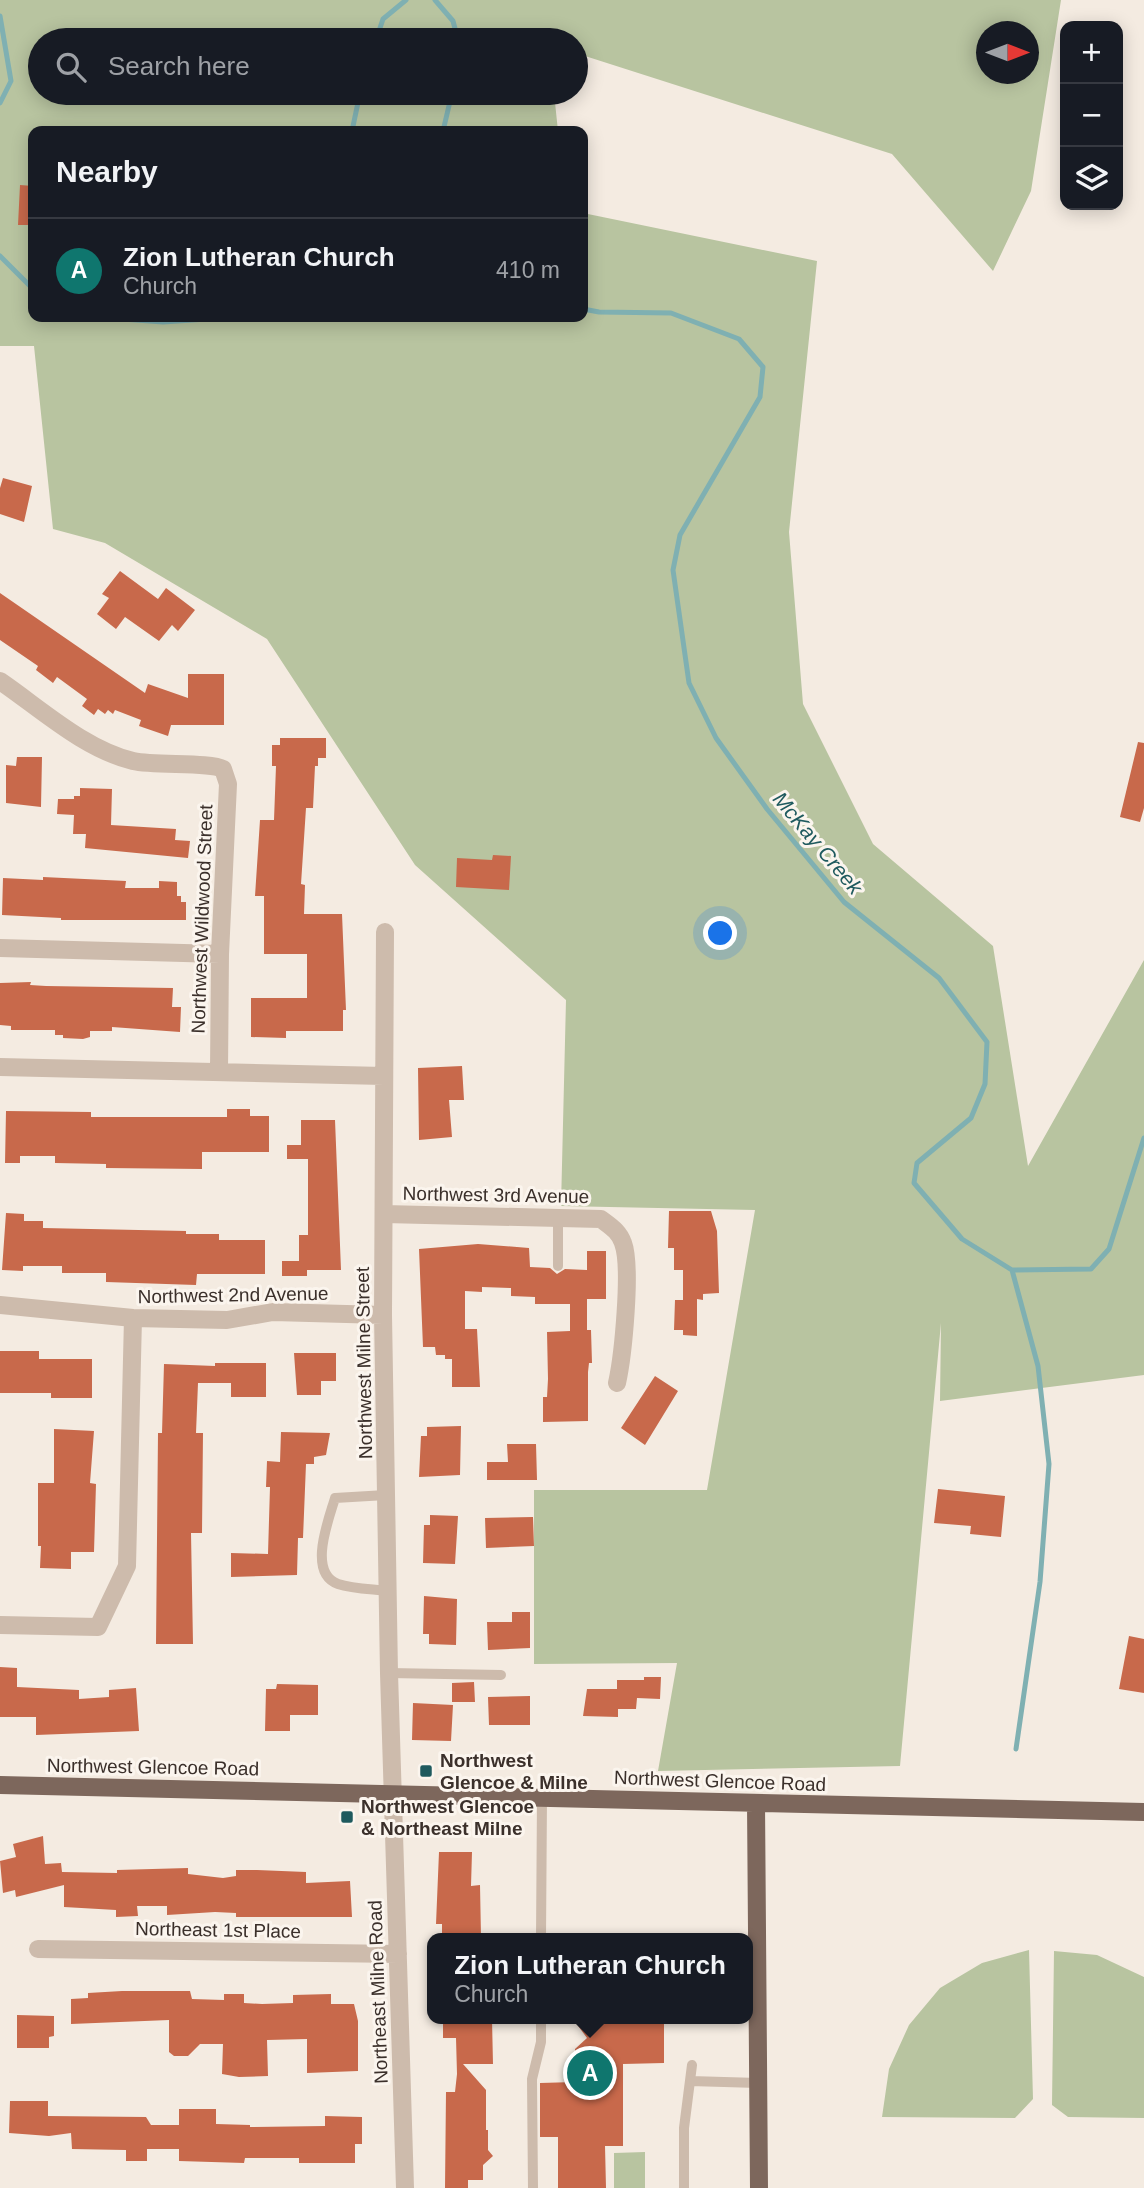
<!DOCTYPE html>
<html lang="en">
<head>
<meta charset="utf-8">
<style>
	:root { --surface:#171b24; --page:#242831; --text:#f1f3f6; --muted:#9ea1a6; --line:#363941; --accent:#0f766e }
	body { margin:0; font-family:Arial,sans-serif; background:var(--page); color:var(--text) }
	.controls { position:absolute; right:21px; top:21px; display:grid; overflow:hidden; border-radius:14px; box-shadow:0 4px 18px #0003 }
	.controls button { width:63px; height:63px; display:grid; place-items:center; padding:0; border:0; border-bottom:2px solid var(--line); background:var(--surface); color:var(--text); font:35px sans-serif }
	.compass { position:absolute; left:976px; top:21px; width:63px; height:63px; border-radius:50%; background:var(--surface); box-shadow:0 4px 18px #0003; rotate:90deg }
	.you { position:absolute; left:721px; top:934px; width:24px; height:24px; margin:-18px; border:5px solid #fff; border-radius:50%; background:#1a73e8; box-shadow:0 0 0 10px #1a73e833 }
	.badge { display:grid; place-items:center; width:46px; height:46px; border-radius:50%; background:var(--accent); color:#fff; font-size:23px; font-weight:700 }
	.pin { position:absolute; translate:-50% -50%; border:4px solid #fff; box-shadow:0 2px 7px #0006 }
	.popup { position:absolute; left:427px; top:1933px; width:326px; height:91px; box-sizing:border-box; display:grid; place-content:center; border-radius:14px; background:var(--surface); filter:drop-shadow(0 2px 5px #0005); font-size:23px; white-space:nowrap; color:var(--muted) }
	.popup b { font-size:26px; color:var(--text) }
	.popup::after { content:''; position:absolute; left:50%; top:100%; margin-left:-14px; border:14px solid transparent; border-top-color:var(--surface) }
	.list { margin:0; padding:0; list-style:none }
	h2 { display:flex; justify-content:space-between; align-items:center; height:91px; margin:0; padding:0 28px; font-size:30px }
	h2 small { font-size:23px; font-weight:400; color:var(--muted) }
	.list li { display:grid; grid-template-columns:46px 1fr auto; gap:21px; align-items:center; box-sizing:border-box; height:105px; padding:0 28px; border-top:2px solid var(--line) }
	.list b { display:block; font-size:26px; white-space:nowrap }
	.list p { margin:0; font-size:23px; white-space:nowrap; color:var(--muted) }
	.list em { font-size:23px; font-style:normal; color:var(--muted) }
	.icon { flex:none; width:38px; height:38px; fill:none; stroke:currentColor; stroke-width:2; stroke-linecap:round; stroke-linejoin:round }
	.map { position:relative; flex:none; width:1144px; height:2188px; overflow:hidden }
	.search { position:absolute; background:var(--surface); box-shadow:0 4px 18px #0003; left:28px; top:28px; width:560px; height:77px; display:flex; align-items:center; gap:18px; box-sizing:border-box; padding:0 24px; border-radius:38px; color:var(--muted); font-size:26px }
	.panel { position:absolute; background:var(--surface); box-shadow:0 4px 18px #0003; left:28px; top:126px; width:560px; height:196px; border-radius:14px }
	.map>svg:first-child { display:block }
	.green { fill:#b8c4a0; fill-rule:evenodd }
	.lines { fill:none; stroke-linecap:round; stroke-linejoin:round }
	.stream { stroke:#7fb0b2; stroke-width:5 }
	.building { fill:#c8694b }
	.service { stroke:#cdbbac; stroke-width:10 }
	.minor { stroke:#cdbbac; stroke-width:18 }
	.primary { stroke:#7d675c; stroke-width:18 }
	.poi-dot { fill:#1f5a5e; stroke:#fbf5ee; stroke-width:2.5 }
	.labels { text-anchor:middle; dominant-baseline:central; stroke-width:6; stroke-linejoin:round; paint-order:stroke }
	.street-label { font-size:19px; fill:#3b302b; stroke:#fbf5ee }
	.poi-label { font-size:19px; font-weight:bold; fill:#3b302b; stroke:#fbf5ee; text-anchor:start }
	.water-label { font-size:21px; font-style:italic; fill:#1f5a5e; stroke:#fbf5ee }
</style>
</head>
<body>
<div class="map">
<svg width="1144" height="2188" viewBox="0 0 1144 2188">
	<rect width="100%" height="100%" fill="#f4ebe1"/>
	<path class="green" d="M0 0H1061L1031 191 993 271 892 154 585 56 576 61V40H40V93H554L558 131H33V317H583V213L817 261 789 532 803 704 873 844 993 946 1028 1166 1144 960V1375L940 1401 941 1323 900 1766 658 1771 677 1663 534 1664V1490H707L755 1210 561 1206 566 1000 415 865 267 639 105 543 53 529 34 346H0ZM986 32H1028V74H986Z
		M1029 1950 1033 2099 1015 2118 882 2117 889 2069 909 2025 940 1988 982 1963Z
		M1054 1951 1097 1955 1144 1977V2118L1068 2117 1052 2105Z
		M645 2152V2188H614V2153Z"/>
	<g class="lines">
		<path class="stream" d="M435 0 453 21 458 40
			M0 16 11 81 0 103
			M376 40 383 19 406 0
			M352 131 360 93
			M443 131 452 93
			M0 256 33 289
			M583 309 599 312 671 313 739 339 763 367 760 397 680 535 673 570 689 683 716 738 767 809 844 902 939 978 987 1042 985 1084 971 1118 917 1163 914 1183 962 1239 1012 1270 1091 1269 1109 1249 1144 1138
			M96 317 163 322 236 317
			M1012 1270 1038 1366 1049 1464 1040 1582 1016 1749"/>
	</g>
	<path class="building" d="M20 185 33 186V225H18Z
		M3 478 32 486 24 522 0 514V488Z
		M120 571 158 599 166 588 195 610 178 631 172 625 159 641 125 617 116 629 97 614 109 598 102 594Z
		M0 593 145 693 148 684 188 698V674H224V725H171L168 736 139 726 141 720 115 710 113 714 108 710 105 714 98 709 94 715 82 706 87 699 57 677 53 683 36 670 38 666 0 640Z
		M280 738H326V758H318V766H315L313 808H306L301 884 305 885 304 914H342L346 1010H343V1031H286V1038L251 1037V998H307V954H264V896H255L260 820H274L276 766H272V745H280Z
		M1138 742 1144 743V808L1140 822 1120 817Z
		M17 757H42L41 807 6 803V765L16 766Z
		M80 788 112 789 111 825 176 829 175 840 190 841 188 858 85 848 86 834H73L74 815 57 814 58 799H74V796H80Z
		M493 855 511 856 509 890 456 887 457 858 492 860Z
		M43 877 126 881 125 888H159V881L177 882V896H181V902H186V920H61V918L2 915 3 878 43 880Z
		M31 982 30 985 46 986 173 988 172 1007H181L180 1032 112 1027V1031H90V1037L83 1039 63 1038V1035H55V1030H11V1026L0 1025V983Z
		M462 1066 464 1100H449L452 1137 419 1140 418 1068Z
		M227 1109H250V1116H269V1152H202V1169L106 1168V1164L55 1163V1156H20V1163H5L6 1111 91 1112V1117H227Z
		M301 1120H335L341 1270H307V1276H282V1261H299V1235H308V1159H287V1145H301Z
		M669 1211H711L717 1231 719 1293 703 1294V1300L697 1299V1336L683 1335V1330H674L675 1300H683V1270H674V1248H668Z
		M6 1213 24 1214V1221H43V1228L186 1231V1234H219V1240H265V1274H197L196 1285 106 1282V1273H62V1266H23V1271L2 1270Z
		M478 1244 529 1248 530 1267 550 1268 557 1274 565 1269 587 1270V1251H606V1299H587V1330H591L592 1363H589L588 1372V1421L543 1422V1397H547L548 1379 547 1332 570 1331V1304H535V1297L511 1296V1288L482 1287V1292L465 1291V1329H477L480 1387H452V1359H445V1355H436L435 1347H423L419 1249Z
		M0 1351H39V1359H92V1398H51V1393H0Z
		M294 1353H336V1381H321V1395H297Z
		M215 1363H266V1397H231V1383H198L196 1433H203L202 1533H191L193 1644H156L158 1433H162L164 1364 215 1366Z
		M655 1376 678 1391 645 1445 621 1428Z
		M461 1426 460 1475 419 1477 421 1436H427V1427Z
		M54 1429 94 1431 90 1483 96 1484 94 1552H71V1569L40 1568 41 1546H38V1483H54Z
		M281 1432 330 1433 326 1455 314 1457V1464H306L303 1538H298L297 1575 231 1577V1553L268 1554 270 1487H266L267 1461 280 1462Z
		M507 1444H536L537 1480H487V1462H508Z
		M938 1489 1005 1496 1001 1537 970 1534 971 1526 934 1523Z
		M430 1515 458 1516 455 1564 423 1563 424 1525H430Z
		M533 1517 534 1546 486 1548 485 1518Z
		M424 1596 457 1599 456 1645 429 1644V1634H423Z
		M512 1612H530V1648L488 1650 487 1622H512Z
		M1129 1636 1144 1639V1693L1119 1689Z
		M0 1667 17 1668V1687L79 1690V1699L109 1697V1690L136 1688 139 1731 36 1735V1717H0Z
		M644 1677H661L660 1699 637 1698 636 1709H618V1717L583 1716 587 1689H617V1680H644Z
		M474 1682 475 1702H452V1683Z
		M277 1684 318 1685V1715H290V1731H265L266 1689H276Z
		M530 1696V1725H489L488 1697Z
		M413 1703 453 1705 451 1741 412 1740Z
		M43 1836 45 1864 61 1863 62 1872 117 1873V1870L188 1868V1874L223 1878 236 1876V1870H257L306 1872V1883L350 1881 352 1917H236V1913L215 1912 167 1915V1906H137L138 1916 116 1917V1910L64 1907V1885L16 1897 15 1890 3 1893 0 1861 16 1857 13 1844Z
		M439 1852H472L471 1886 480 1885 481 1938H442V1924H436Z
		M122 1991H190L192 1999 224 2000V1994H244V2003L262 2004 293 2003V1995L331 1994V2004H354L358 2021V2071L307 2073V2039L267 2040 268 2076 239 2077 222 2074 223 2044H200L188 2056H174L169 2052V2020L71 2024V1999L88 1998V1993Z
		M17 2015 54 2016V2036L49 2037V2048H17Z
		M443 2019H492L493 2064H463L486 2090V2130H488V2150L493 2156 483 2165V2180H468V2188H445L446 2092H455L457 2074 456 2038H443Z
		M573 2019H664V2063L623 2064V2146H605L606 2188H558V2137H540V2083L575 2082V2049L587 2038Z
		M10 2101H48V2116L146 2117 151 2125H179V2109H216V2124L250 2125V2127L325 2126V2116L362 2117V2144H355V2163H299V2158H245L244 2163 179 2161V2149H147V2161H126V2150L72 2149 71 2133 49 2136 9 2133Z"/>
	<g class="lines">
		<path class="service" d="M558 1266V1216
			M386 1495 335 1498C329 1519 307 1573 338 1584 353 1589 372 1589 388 1591
			M389 1673 501 1675
			M541 1938 542 1797
			M690 2081 758 2083
			M533 2188 532 2079 541 2042V2019
			M684 2188V2128L692 2065"/>
		<path class="minor" d="M0 681C41 709 84 749 133 761 155 766 210 762 223 769L228 784 220 954 219 1072
			M385 932 383 1315 389 1673 405 2188
			M0 948 220 954
			M0 1067 384 1076
			M384 1214 601 1219C610 1226 619 1231 623 1243 632 1267 623 1356 617 1383
			M0 1305 133 1318 227 1320 273 1312 383 1315
			M0 1625 98 1627 127 1566 133 1318
			M38 1949 398 1954"/>
		<path class="primary" d="M0 1785 1144 1812
			M756 1803 759 2188"/>
	</g>
	<g class="poi-dot">
		<rect x="419" y="1764" width="14" height="14" rx="3.5"/>
		<rect x="340" y="1810" width="14" height="14" rx="3.5"/>
	</g>
	<g class="labels">
		<g class="street-label">
			<text transform="translate(202 919) rotate(-88)">Northwest Wildwood Street</text>
			<text transform="translate(496 1195) rotate(1)">Northwest 3rd Avenue</text>
			<text transform="translate(233 1295) rotate(-1)">Northwest 2nd Avenue</text>
			<text transform="translate(364 1363) rotate(-91)">Northwest Milne Street</text>
			<text transform="translate(153 1767) rotate(1)">Northwest Glencoe Road</text>
			<text transform="translate(720 1781) rotate(2)">Northwest Glencoe Road</text>
			<text transform="translate(218 1930) rotate(1)">Northeast 1st Place</text>
			<text transform="translate(378 1992) rotate(-92)">Northeast Milne Road</text>
		</g>
		<g class="poi-label">
			<text x="440" y="1760">Northwest<tspan x="440" dy="22">Glencoe &amp; Milne</tspan></text>
			<text x="361" y="1806">Northwest Glencoe<tspan x="361" dy="22">&amp; Northeast Milne</tspan></text>
		</g>
		<g class="water-label">
			<text transform="translate(818 843) rotate(50)">McKay Creek</text>
		</g>
	</g>
</svg>
<div class="controls">
<button>+</button>
<button>−</button>
<button><svg class="icon" aria-label="layers" viewBox="0 0 24 24"><path d="M12 4l9 5-9 5-9-5zM3 14l9 5 9-5"/></svg></button>
</div>
<svg class="compass" viewBox="-18 -18 36 36"><path d="M0-13l5 13h-10z" fill="#e53935"/><path d="M0 13l5-13h-10z" fill="#9ea1a6"/></svg>
<div class="you"></div>
<div class="pin badge" style="left:590px;top:2073px">A</div>
<div class="popup"><b>Zion Lutheran Church</b>Church</div>
<div class="search"><svg class="icon" aria-label="search" viewBox="0 0 24 24"><circle cx="10" cy="10" r="6"/><path d="M15 15l6 6"/></svg>Search here</div>
<section class="panel">
<h2>Nearby<small></small></h2>
<ul class="list">
<li><span class="badge">A</span><div><b>Zion Lutheran Church</b><p>Church</p></div><em>410 m</em></li>
</ul>
</section>
</div>
</body>
</html>
